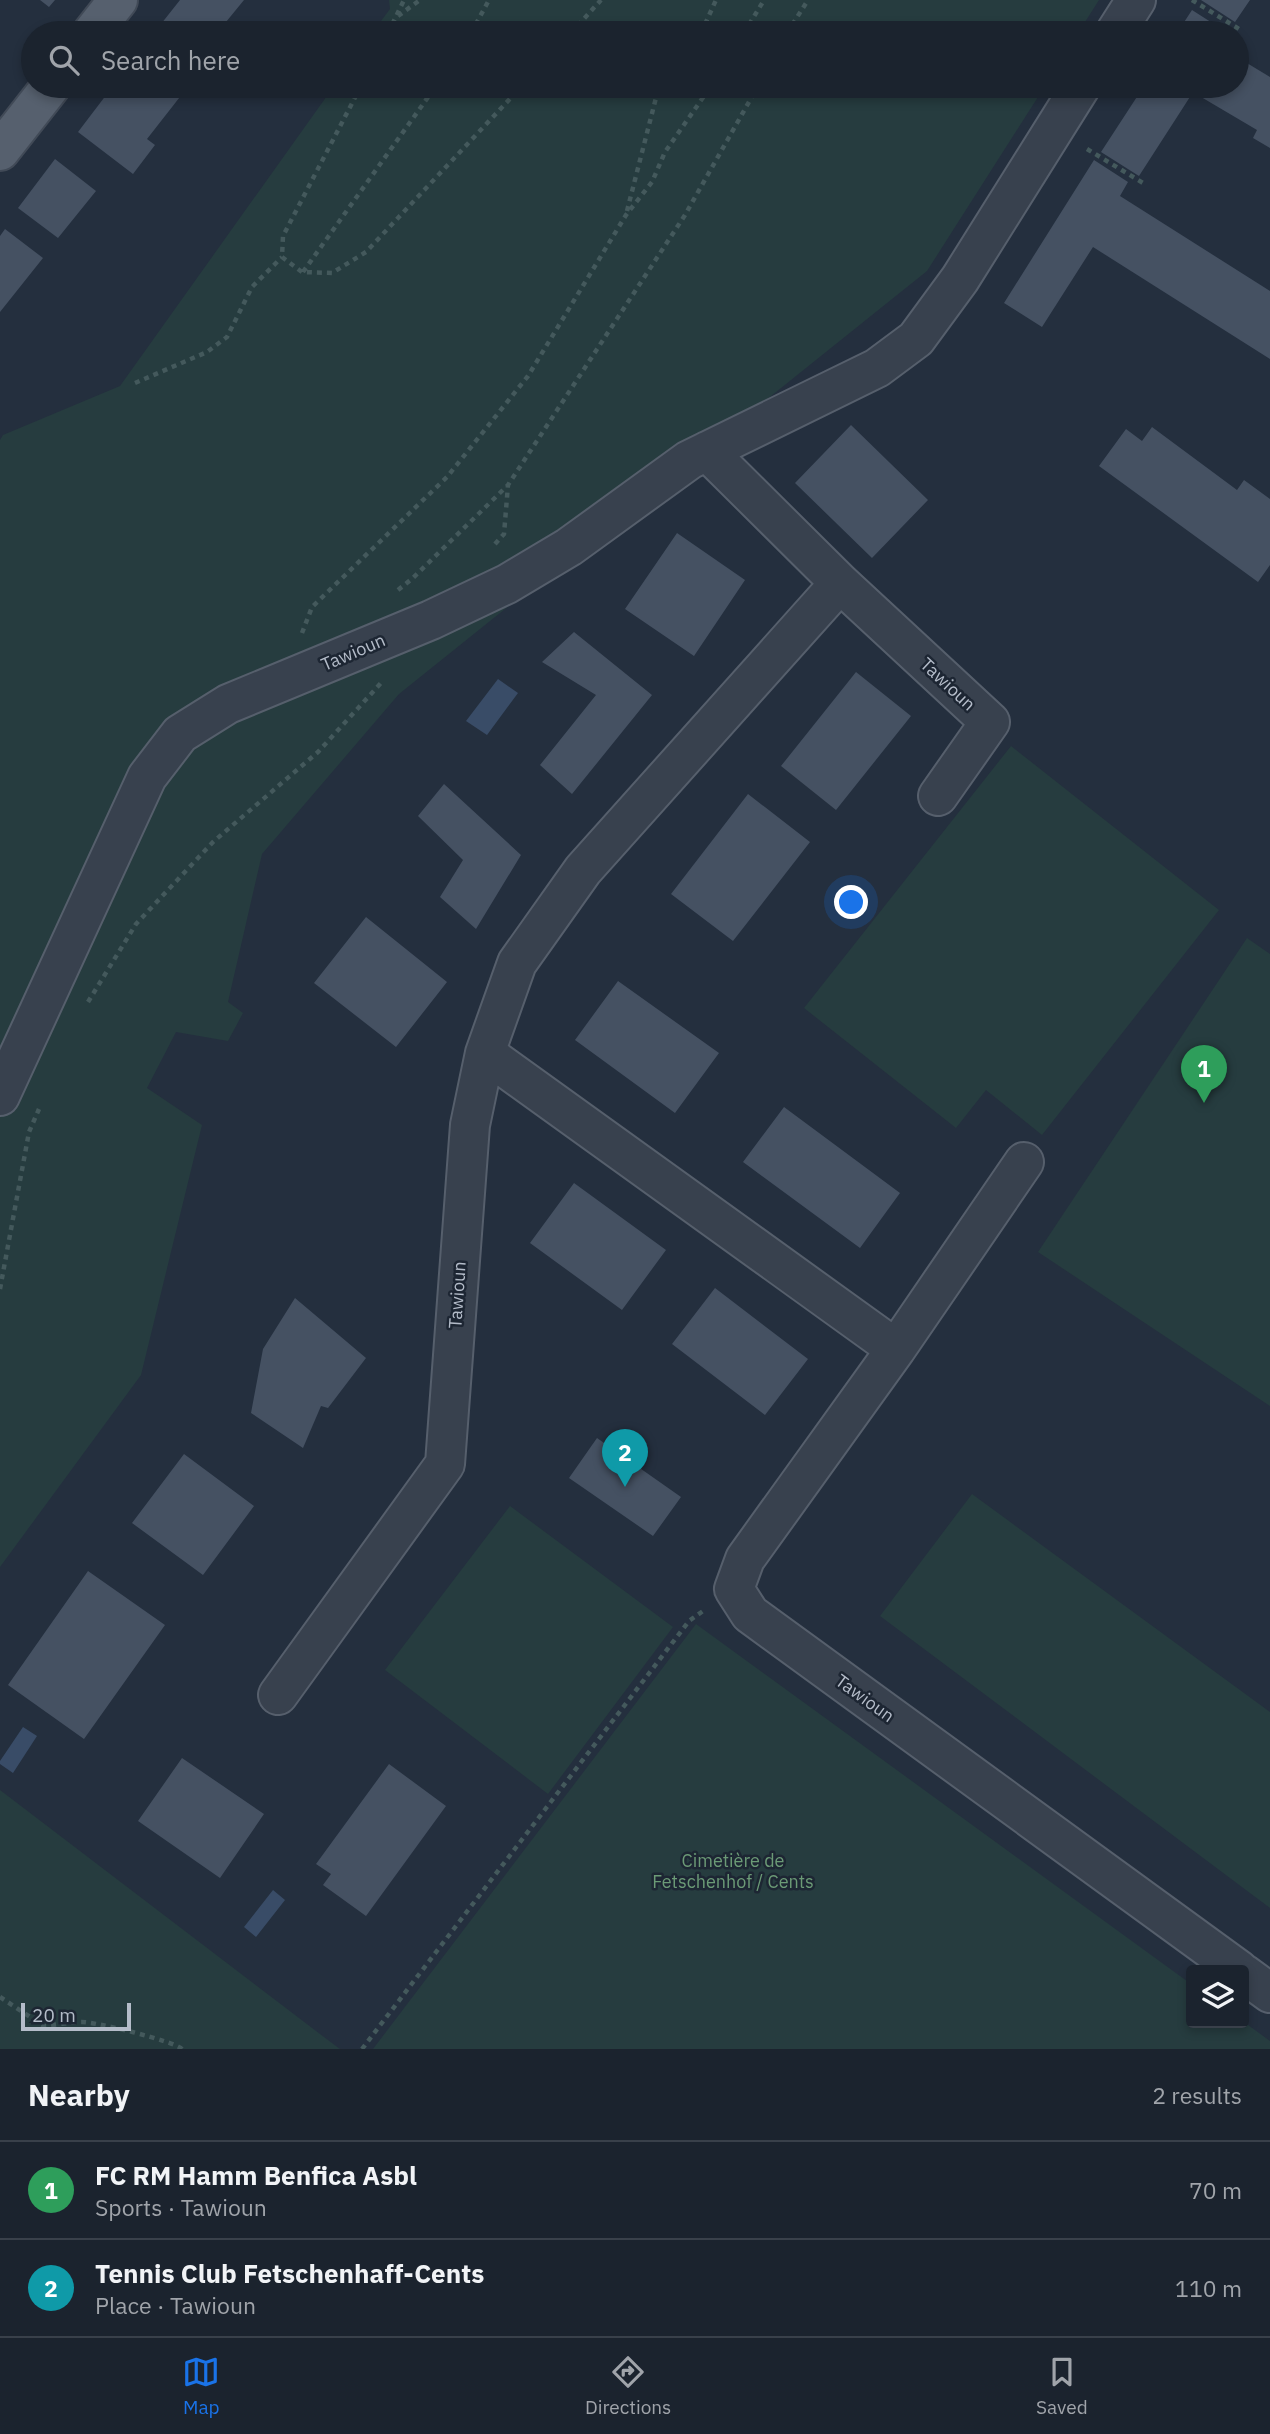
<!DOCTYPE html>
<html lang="en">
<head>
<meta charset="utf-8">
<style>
	:root { --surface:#1b232e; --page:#282f3a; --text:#f1f3f6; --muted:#a0a4aa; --line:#39404a; --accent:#1a73e8 }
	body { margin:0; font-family:"IBM Plex Sans",sans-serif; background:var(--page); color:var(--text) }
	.controls { position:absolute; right:21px; bottom:21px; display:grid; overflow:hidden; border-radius:7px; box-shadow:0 4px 10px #0003 }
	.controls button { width:63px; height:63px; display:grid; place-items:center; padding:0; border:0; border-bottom:2px solid var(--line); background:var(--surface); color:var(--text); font:35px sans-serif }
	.scale { position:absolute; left:21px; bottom:18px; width:110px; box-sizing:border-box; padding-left:7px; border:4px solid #b4bcc9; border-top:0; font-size:19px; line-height:24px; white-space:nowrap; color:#b4bcc9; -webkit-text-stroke:5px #1d2633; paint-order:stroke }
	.you { position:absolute; left:852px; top:903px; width:24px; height:24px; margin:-18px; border:5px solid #fff; border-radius:50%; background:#1a73e8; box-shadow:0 0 0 10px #1a73e833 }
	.badge { display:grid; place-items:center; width:46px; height:46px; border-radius:50%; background:var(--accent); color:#fff; font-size:23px; font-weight:700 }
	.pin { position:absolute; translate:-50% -58px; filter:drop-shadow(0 2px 4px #0008) }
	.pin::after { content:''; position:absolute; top:37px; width:24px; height:21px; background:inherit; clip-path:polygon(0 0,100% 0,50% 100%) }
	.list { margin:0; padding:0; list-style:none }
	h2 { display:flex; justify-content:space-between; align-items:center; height:91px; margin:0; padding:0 28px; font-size:30px }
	h2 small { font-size:23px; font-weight:400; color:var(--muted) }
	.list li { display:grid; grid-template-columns:46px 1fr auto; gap:21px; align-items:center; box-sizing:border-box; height:98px; padding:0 28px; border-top:2px solid var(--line) }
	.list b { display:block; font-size:26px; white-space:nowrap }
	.list p { margin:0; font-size:23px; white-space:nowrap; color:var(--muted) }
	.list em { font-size:23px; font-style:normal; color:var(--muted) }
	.icon { flex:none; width:38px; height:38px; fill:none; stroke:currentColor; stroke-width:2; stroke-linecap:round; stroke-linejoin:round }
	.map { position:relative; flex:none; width:1270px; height:2049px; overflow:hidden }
	.search { position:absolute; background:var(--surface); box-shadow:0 4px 10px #0003; left:21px; right:21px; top:21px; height:77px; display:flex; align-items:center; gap:18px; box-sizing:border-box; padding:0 24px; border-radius:38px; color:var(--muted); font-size:26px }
	.sheet { height:287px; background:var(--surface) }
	nav { display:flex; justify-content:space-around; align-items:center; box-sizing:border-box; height:98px; border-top:2px solid var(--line); background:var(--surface); font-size:19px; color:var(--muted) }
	nav a { display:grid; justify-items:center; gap:4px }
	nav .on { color:var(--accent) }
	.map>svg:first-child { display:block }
	.green { fill:#263c3f }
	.water { fill:#394c67 }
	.building { fill:#455162 }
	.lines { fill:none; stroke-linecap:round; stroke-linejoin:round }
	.minor-casing { stroke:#565f6c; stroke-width:42 }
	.major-casing { stroke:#414a57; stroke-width:42 }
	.path { stroke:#44595c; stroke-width:4.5; stroke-dasharray:5 5; stroke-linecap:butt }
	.minor { stroke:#38414e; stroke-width:38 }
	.major { stroke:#56606e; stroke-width:38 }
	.labels { text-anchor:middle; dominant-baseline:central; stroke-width:5; stroke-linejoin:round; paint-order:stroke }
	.street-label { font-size:18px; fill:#b4bcc9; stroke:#1d2633 }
	.park-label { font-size:18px; fill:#6b9a76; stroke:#1d2633 }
</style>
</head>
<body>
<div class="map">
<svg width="1270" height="2049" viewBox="0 0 1270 2049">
	<rect width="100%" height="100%" fill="#242f3e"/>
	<path class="green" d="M389 0H1099L1078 33H372L390 9Z
		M334 86H1045L927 271 399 694 262 854 228 1002 243 1013 228 1041 176 1032 147 1088 202 1125 141 1375 0 1567V440L3 435 120 386Z
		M1011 746 1219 910 1042 1135 986 1090 956 1128 804 1008Z
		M1247 938 1270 954V1406L1038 1252Z
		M972 1494 1270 1712V1908L880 1616Z
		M510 1506 673 1627 548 1794 385 1670Z
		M696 1624 1191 1984V2023L1244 2022 1270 2041V2049H373Z
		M0 1790 320 2034 340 2049H0Z"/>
	<path class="water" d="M498 679 518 693 487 735 466 721Z
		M23 1727 37 1736 13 1773 0 1764V1761Z
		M273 1890 285 1900 256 1937 244 1927Z"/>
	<path class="building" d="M40 0H55L49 7Z
		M180 0H244L217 33H173L161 24Z
		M1201 0H1250L1235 22Z
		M1192 10 1228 33H1177Z
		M1237 57 1270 77V148L1253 138 1257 130 1196 94 1201 86H1237Z
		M113 86H175L183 93 147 139 155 145 133 174 78 132Z
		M1144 86H1197L1139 176 1101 152Z
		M55 159 96 191 58 238 18 208Z
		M1094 160 1128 182 1120 196 1270 291V359L1093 247 1042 327 1004 303Z
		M5 229 43 258 0 312V236Z
		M851 425 928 500 872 558 795 483Z
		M1152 427 1237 490 1244 480 1270 499V565L1258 582 1099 466 1126 429 1142 441Z
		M677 533 745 580 694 656 625 609Z
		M574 632 652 695 572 794 540 765 596 695 542 662Z
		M856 672 911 716 836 810 781 766Z
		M444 784 521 855 476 929 440 897 463 860 418 816Z
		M748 794 810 842 733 941 671 894Z
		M366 917 447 982 396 1047 314 983Z
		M618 981 719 1053 675 1113 575 1040Z
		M784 1107 900 1193 860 1248 743 1162Z
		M574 1183 666 1250 622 1310 530 1243Z
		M715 1288 808 1359 765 1415 672 1344Z
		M295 1298 366 1358 328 1408 321 1406 303 1448 251 1413 263 1349Z
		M597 1438 681 1497 653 1536 569 1478Z
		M184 1454 254 1506 203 1575 132 1523Z
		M88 1571 165 1625 84 1739 8 1685Z
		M182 1758 264 1814 220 1878 138 1821Z
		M389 1764 446 1806 366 1916 323 1885 331 1874 316 1864Z"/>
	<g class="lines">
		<defs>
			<path id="minor" d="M1115 33 1136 0
				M707 451 840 583 990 722 938 796
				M485 1053 896 1349
				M0 1096 147 777 180 734 228 704 431 620 507 584 569 547 689 460 877 368 916 339 960 279 1081 86
				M1024 1162 896 1349 745 1559 734 1589 750 1614 1239 1970
				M278 1695 445 1464 470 1125 485 1053 517 963 583 870 840 583
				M1244 1974 1270 1993"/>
			<path id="major" d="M92 33 118 0
				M0 151 51 86"/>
		</defs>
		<use href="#minor" class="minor-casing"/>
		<use href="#major" class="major-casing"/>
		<path class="path" d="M1192 0 1239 29
			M398 16 420 0
			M388 33 404 0
			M471 33 489 0
			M571 33 601 0
			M701 33 716 0
			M744 33 764 0
			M787 33 808 0
			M361 86 283 236 282 257 302 272 332 273 366 252 522 86
			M1087 149 1143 183
			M627 211 659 86
			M303 272 436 86
			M135 383 207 352 227 337 252 287 282 257
			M495 544 504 534 508 485
			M398 590 413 578 508 485 685 215 758 86
			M302 633 312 607 447 477 528 376 626 215 652 182 665 152 711 86
			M88 1002 136 924 213 842 318 752 381 683
			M0 1289 29 1132 39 1109
			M0 1997 44 2026C56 2025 70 2022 82 2022 96 2022 174 2041 182 2049
			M362 2049 689 1621 703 1611"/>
		<use href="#minor" class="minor"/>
		<use href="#major" class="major"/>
	</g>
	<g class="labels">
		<g class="street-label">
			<text transform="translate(353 652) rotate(-23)">Tawioun</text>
			<text transform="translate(948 684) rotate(43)">Tawioun</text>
			<text transform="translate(457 1295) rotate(-86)">Tawioun</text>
			<text transform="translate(865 1698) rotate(36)">Tawioun</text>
		</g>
		<g class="park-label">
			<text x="733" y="1860">Cimetière de<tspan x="733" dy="21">Fetschenhof / Cents</tspan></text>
		</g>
	</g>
</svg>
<div class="controls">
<button><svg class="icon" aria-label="layers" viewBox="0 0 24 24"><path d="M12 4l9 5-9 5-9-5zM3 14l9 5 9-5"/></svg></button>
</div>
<div class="scale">20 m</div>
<div class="you"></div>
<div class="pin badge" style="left:1204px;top:1103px;background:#2e9e5b">1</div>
<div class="pin badge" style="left:625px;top:1487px;background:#0f9aa8">2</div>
<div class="search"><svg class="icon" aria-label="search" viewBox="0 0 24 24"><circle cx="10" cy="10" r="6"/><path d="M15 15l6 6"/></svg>Search here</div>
</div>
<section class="sheet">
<h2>Nearby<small>2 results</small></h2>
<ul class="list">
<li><span class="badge" style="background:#2e9e5b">1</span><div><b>FC RM Hamm Benfica Asbl</b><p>Sports · Tawioun</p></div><em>70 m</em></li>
<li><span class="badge" style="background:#0f9aa8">2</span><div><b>Tennis Club Fetschenhaff-Cents</b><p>Place · Tawioun</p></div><em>110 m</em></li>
</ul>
</section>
<nav>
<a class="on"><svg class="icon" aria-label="map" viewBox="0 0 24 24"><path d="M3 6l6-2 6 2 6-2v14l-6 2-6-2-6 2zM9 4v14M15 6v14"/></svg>Map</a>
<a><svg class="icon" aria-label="directions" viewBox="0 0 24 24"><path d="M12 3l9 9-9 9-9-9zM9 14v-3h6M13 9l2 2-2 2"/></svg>Directions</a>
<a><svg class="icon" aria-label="saved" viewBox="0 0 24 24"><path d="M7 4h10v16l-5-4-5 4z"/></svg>Saved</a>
</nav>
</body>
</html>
